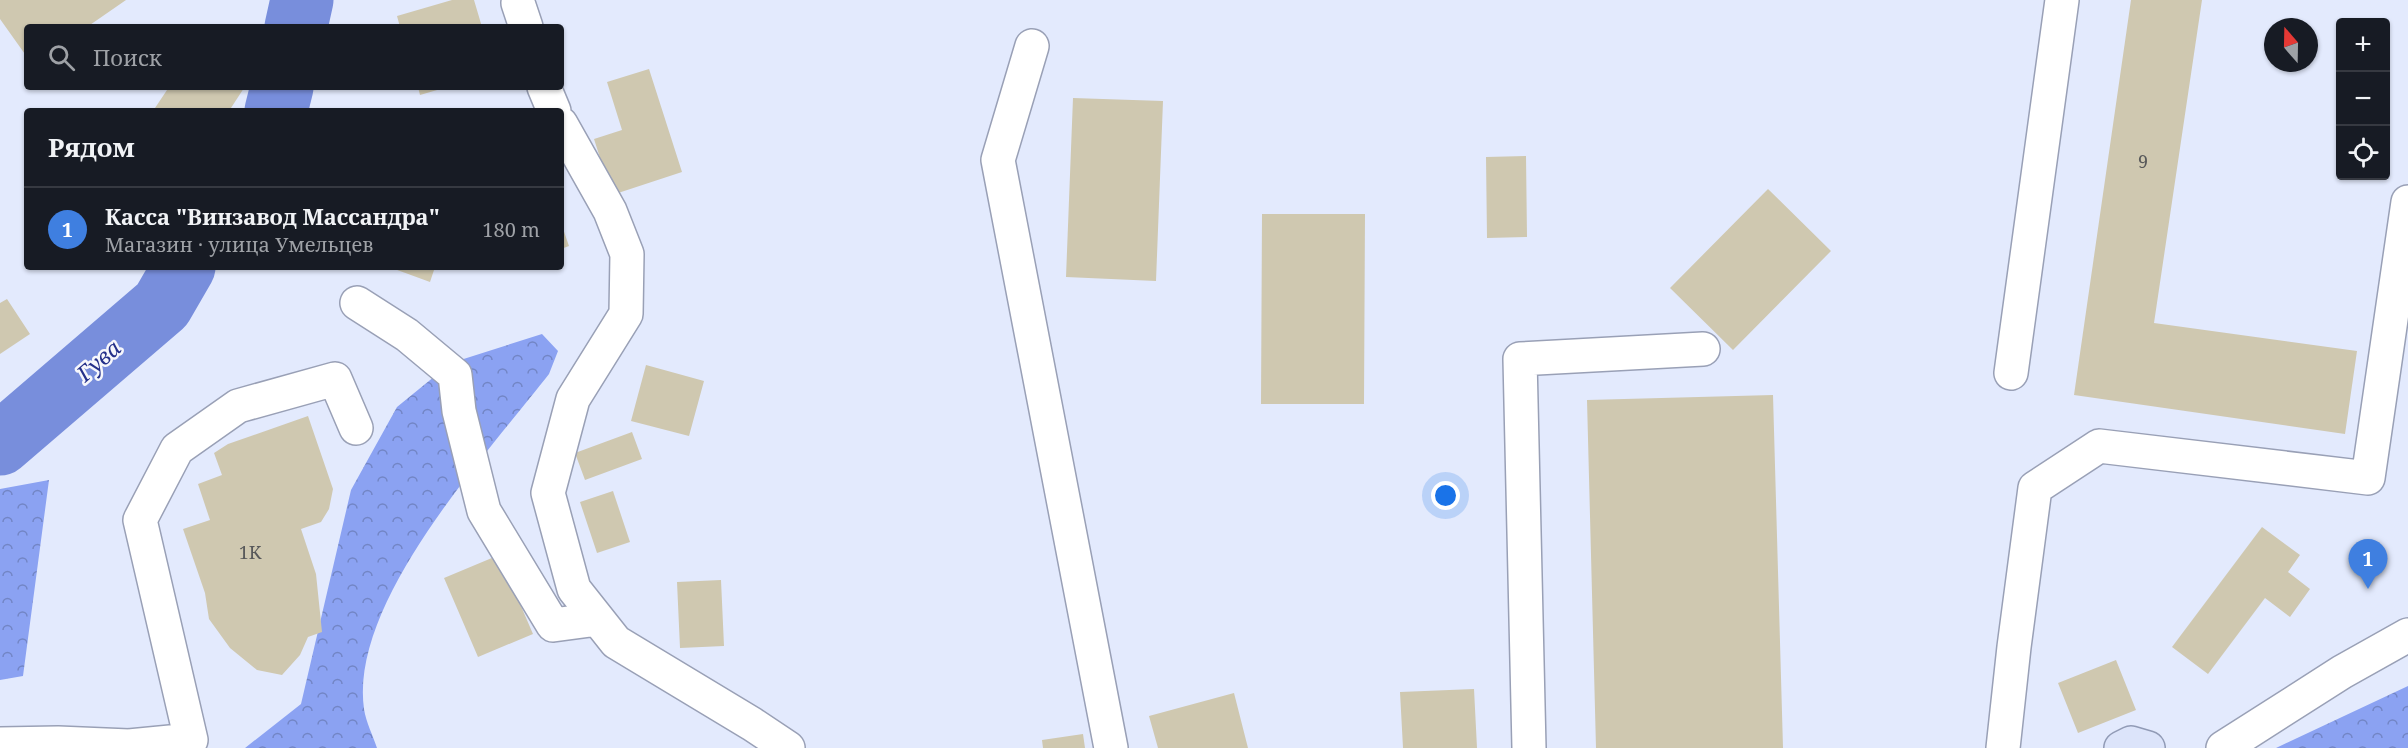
<!DOCTYPE html>
<html lang="ru">
<head>
<meta charset="utf-8">
<style>
	:root { --surface:#171b24; --page:#242831; --text:#f1f3f6; --muted:#9ea1a6; --line:#363941; --accent:#d93025 }
	body { margin:0; font-family:"Noto Serif",serif; background:var(--page); color:var(--text) }
	.controls { position:absolute; right:18px; top:18px; display:grid; overflow:hidden; border-radius:6px; box-shadow:0 2px 4px #0004 }
	.controls button { width:54px; height:54px; display:grid; place-items:center; padding:0; border:0; border-bottom:2px solid var(--line); background:var(--surface); color:var(--text); font:30px sans-serif }
	.compass { position:absolute; left:2264px; top:18px; width:54px; height:54px; border-radius:50%; background:var(--surface); box-shadow:0 2px 4px #0004; rotate:340deg }
	.you { position:absolute; left:1446px; top:496px; width:21px; height:21px; margin:-15px; border:4px solid #fff; border-radius:50%; background:#1a73e8; box-shadow:0 0 0 9px #1a73e833 }
	.badge { display:grid; place-items:center; width:39px; height:39px; border-radius:50%; background:var(--accent); color:#fff; font-size:20px; font-weight:700 }
	.pin { position:absolute; translate:-50% -50px; filter:drop-shadow(0 2px 3px #0008) }
	.pin::after { content:''; position:absolute; top:32px; width:21px; height:18px; background:inherit; clip-path:polygon(0 0,100% 0,50% 100%) }
	.list { margin:0; padding:0; list-style:none }
	h2 { display:flex; justify-content:space-between; align-items:center; height:78px; margin:0; padding:0 24px; font-size:26px }
	h2 small { font-size:20px; font-weight:400; color:var(--muted) }
	.list li { display:grid; grid-template-columns:39px 1fr auto; gap:18px; align-items:center; box-sizing:border-box; height:84px; padding:0 24px; border-top:2px solid var(--line) }
	.list b { display:block; font-size:22px; white-space:nowrap }
	.list p { margin:0; font-size:20px; white-space:nowrap; color:var(--muted) }
	.list em { font-size:20px; font-style:normal; color:var(--muted) }
	.icon { flex:none; width:33px; height:33px; fill:none; stroke:currentColor; stroke-width:2; stroke-linecap:round; stroke-linejoin:round }
	.map { position:relative; flex:none; width:2408px; height:748px; overflow:hidden }
	.search { position:absolute; background:var(--surface); box-shadow:0 2px 4px #0004; left:24px; top:24px; width:540px; height:66px; display:flex; align-items:center; gap:15px; box-sizing:border-box; padding:0 21px; border-radius:6px; color:var(--muted); font-size:22px }
	.panel { position:absolute; background:var(--surface); box-shadow:0 2px 4px #0004; left:24px; top:108px; width:540px; height:162px; border-radius:6px }
	.map>svg:first-child { display:block }
	.forest { fill:url(#forest-crowns) }
	.lines { fill:none; stroke-linecap:round; stroke-linejoin:round }
	.river { stroke:#788edc; stroke-width:63 }
	.building { fill:#cfc8b0 }
	.minor-casing { stroke:#99a0b6; stroke-width:36 }
	.major-casing { stroke:#919bb6; stroke-width:36 }
	.minor { stroke:#fff; stroke-width:33 }
	.major { stroke:#dce4fa; stroke-width:33 }
	.labels { text-anchor:middle; dominant-baseline:central; stroke-width:5; stroke-linejoin:round; paint-order:stroke }
	.number-label { font-size:18px; fill:#58595a }
	.water-label { font-size:22px; font-style:italic; fill:#24308a; stroke:#f6f7fc }
</style>
</head>
<body>
<div class="map">
<svg width="2408" height="748" viewBox="0 0 2408 748">
	<defs>
		<pattern id="forest-crowns" width="20" height="18" patternUnits="userSpaceOnUse" patternTransform="scale(1.5)"><rect width="20" height="18" fill="#8ba2f2"/><path d="M2 6a3 3 0 1 1 6 0M12 15a3 3 0 1 1 6 0" fill="none" stroke="#7285c5"/></pattern>
	</defs>
	<rect width="100%" height="100%" fill="#e3eafd"/>
	<path class="forest" d="M542 334 558 351 549 374C486 455 349 602 364 709 366 722 373 736 377 748H245L301 704 351 490 397 407 451 363Z
		M49 480 23 676 0 680V489Z
		M2408 686V748H2276Z"/>
	<g class="lines">
		<path class="river" d="M296 27 302 0
			M276 111 282 87
			M0 444 162 305 184 267"/>
	</g>
	<path class="building" d="M0 0H126L87 27H27V57L0 19Z
		M452 0H474L482 27H400L397 16Z
		M2131 0H2202L2154 323 2357 351 2345 434 2074 395Z
		M649 69 682 172 612 195 594 139 622 130 607 82Z
		M169 87H242L244 88 229 111H153Z
		M418 87H444V88L420 95Z
		M1073 98 1163 101 1156 281 1066 277Z
		M1526 156 1527 237 1487 238 1486 157Z
		M1768 189 1831 251 1733 350 1670 288Z
		M1262 214H1365L1364 404H1261Z
		M561 223 569 246 561 249Z
		M389 267H435L430 282Z
		M7 299 30 334 0 354V303Z
		M646 365 704 381 689 436 631 421Z
		M1773 395 1783 748H1596L1587 400Z
		M308 416 333 489 329 509 321 522 301 529 316 574 322 632 308 637 300 655 282 675 257 670 230 648 209 619 205 593 183 529 210 520 198 484 222 475 214 453 228 444Z
		M632 432 642 459 585 480 575 453Z
		M613 491 630 542 597 553 580 502Z
		M2262 527 2300 555 2288 572 2310 589 2290 617 2265 598 2208 674 2172 647Z
		M499 555 533 634 478 657 444 578Z
		M721 580 724 646 680 648 677 582Z
		M2116 660 2136 710 2078 733 2058 683Z
		M1474 689 1477 748H1403L1400 692Z
		M1234 693 1248 748H1158L1149 716Z
		M1083 734 1085 748H1043L1042 740Z"/>
	<g class="lines">
		<defs>
			<path id="minor" d="M518 3 526 27
				M1032 46 998 160 1111 748
				M544 87 554 111
				M561 124 610 211 627 254 626 314 573 399 548 493 574 589 616 642 752 724 788 748
				M357 303 407 335 455 375 459 411 484 511 553 625 598 619
				M2011 373 2062 0
				M0 744 58 743 129 746 191 740 140 520 177 449 238 406 335 379 356 428
				M1529 748 1520 359 1703 349
				M2003 748 2014 647 2035 488 2099 446 2368 478 2408 202
				M2223 748 2342 672 2408 635"/>
			<path id="major" d="M2121 748 2131 743 2148 748"/>
		</defs>
		<use href="#minor" class="minor-casing"/>
		<use href="#major" class="major-casing"/>
		<use href="#minor" class="minor"/>
		<use href="#major" class="major"/>
	</g>
	<g class="labels">
		<g class="number-label">
			<text x="2143" y="161">9</text>
			<text x="250" y="552">1К</text>
		</g>
		<g class="water-label">
			<text transform="translate(98 360) rotate(-41)">Гува</text>
		</g>
	</g>
</svg>
<div class="controls">
<button>+</button>
<button>−</button>
<button><svg class="icon" aria-label="locate" viewBox="0 0 24 24"><circle cx="12" cy="12" r="6"/><path d="M12 2v4M12 18v4M2 12h4M18 12h4"/></svg></button>
</div>
<svg class="compass" viewBox="-18 -18 36 36"><path d="M0-13l5 13h-10z" fill="#e53935"/><path d="M0 13l5-13h-10z" fill="#9ea1a6"/></svg>
<div class="you"></div>
<div class="pin badge" style="left:2368px;top:589px;background:#3f7fe0">1</div>
<div class="search"><svg class="icon" aria-label="search" viewBox="0 0 24 24"><circle cx="10" cy="10" r="6"/><path d="M15 15l6 6"/></svg>Поиск</div>
<section class="panel">
<h2>Рядом<small></small></h2>
<ul class="list">
<li><span class="badge" style="background:#3f7fe0">1</span><div><b>Касса &quot;Винзавод Массандра&quot;</b><p>Магазин · улица Умельцев</p></div><em>180 m</em></li>
</ul>
</section>
</div>
</body>
</html>
